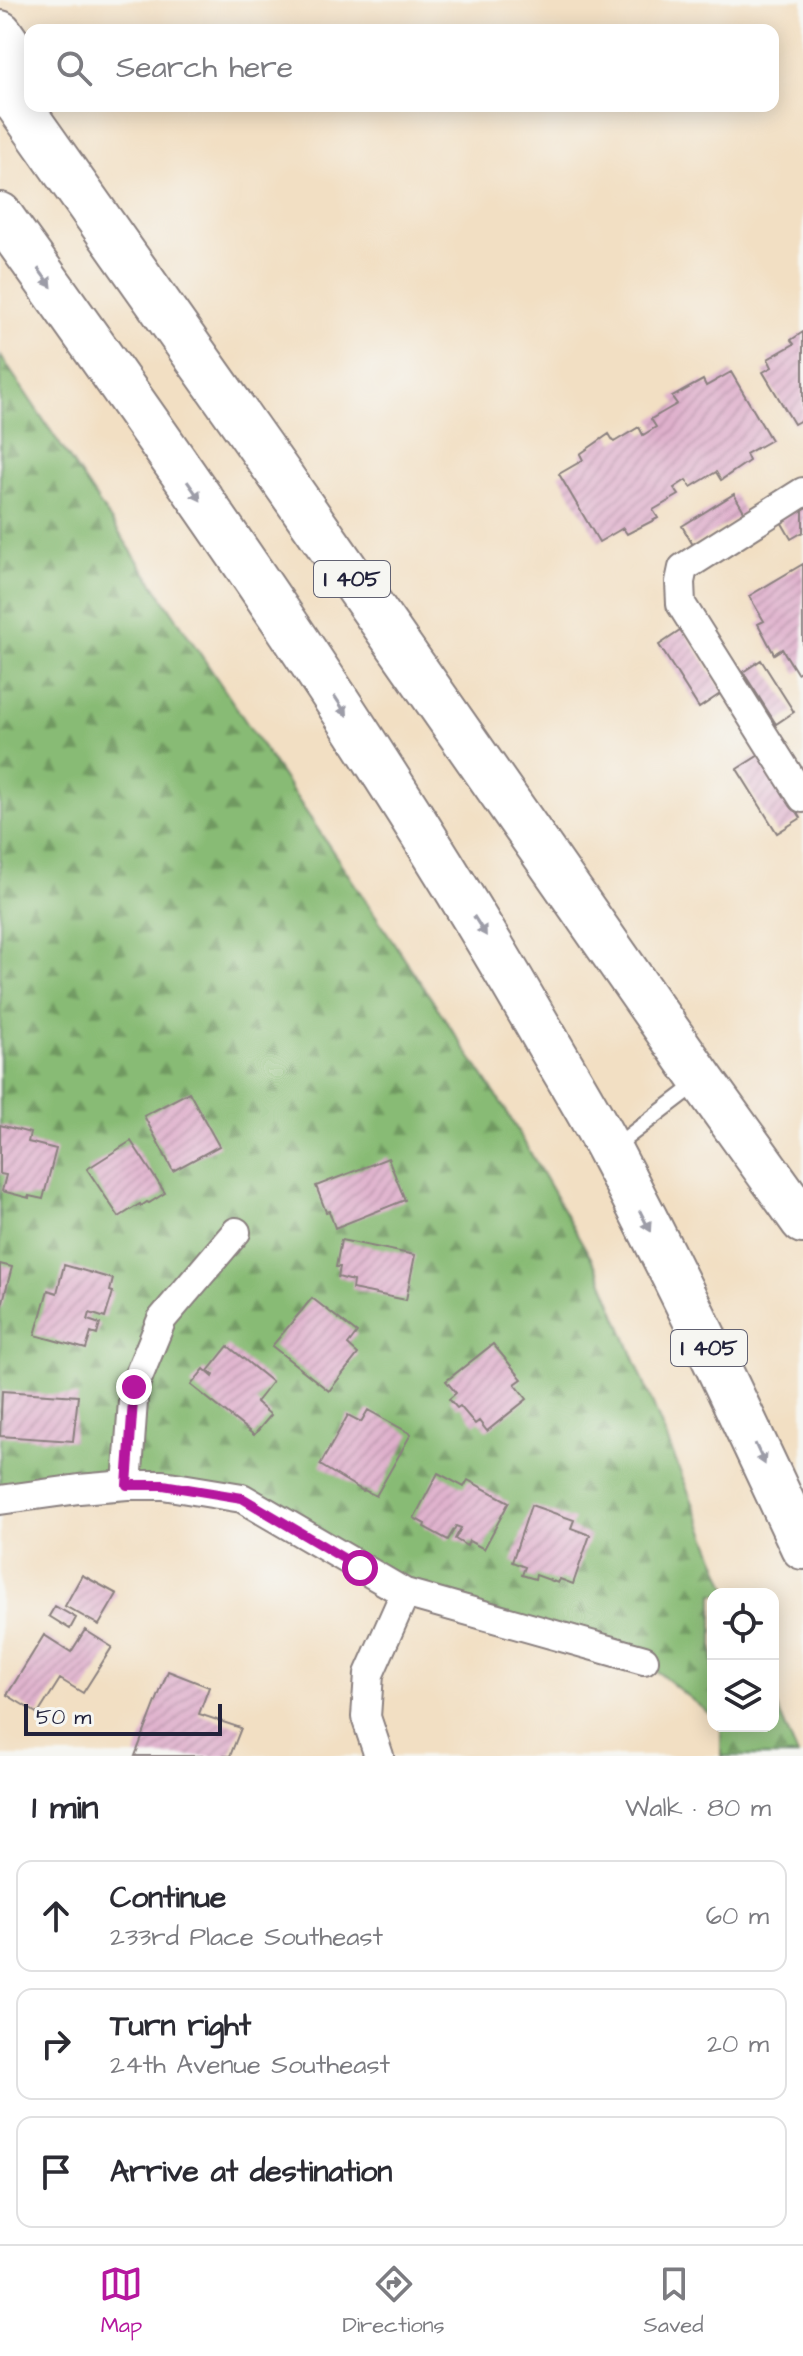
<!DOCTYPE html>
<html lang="en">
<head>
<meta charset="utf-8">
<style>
	:root { --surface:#fff; --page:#f2f2f3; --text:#2b2b33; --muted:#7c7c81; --line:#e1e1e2; --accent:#b5179e }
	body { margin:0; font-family:"Architects Daughter",sans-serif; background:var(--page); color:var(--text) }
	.controls { position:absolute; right:24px; bottom:24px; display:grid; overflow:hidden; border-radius:16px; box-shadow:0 4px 20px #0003 }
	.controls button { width:72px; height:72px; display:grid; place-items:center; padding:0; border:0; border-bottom:2px solid var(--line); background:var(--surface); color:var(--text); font:40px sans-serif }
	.scale { position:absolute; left:24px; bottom:20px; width:198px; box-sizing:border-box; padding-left:8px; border:4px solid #22223b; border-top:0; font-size:22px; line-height:28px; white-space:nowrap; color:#22223b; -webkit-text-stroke:6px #f6f6f2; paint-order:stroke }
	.stop { position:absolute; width:24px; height:24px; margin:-18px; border:6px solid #b5179e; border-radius:50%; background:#fff }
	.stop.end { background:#b5179e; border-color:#fff; box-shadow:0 2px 8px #0008 }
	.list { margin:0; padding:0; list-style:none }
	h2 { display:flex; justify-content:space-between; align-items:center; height:104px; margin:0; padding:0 32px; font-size:34px }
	h2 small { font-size:26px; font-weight:400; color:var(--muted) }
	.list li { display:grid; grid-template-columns:52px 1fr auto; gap:24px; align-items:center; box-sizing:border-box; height:112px; margin:0 16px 16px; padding:0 16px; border:2px solid var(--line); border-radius:16px }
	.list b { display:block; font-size:30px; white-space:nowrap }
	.list p { margin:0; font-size:26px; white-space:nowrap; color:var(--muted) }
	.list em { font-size:26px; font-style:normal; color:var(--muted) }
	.icon { flex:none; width:44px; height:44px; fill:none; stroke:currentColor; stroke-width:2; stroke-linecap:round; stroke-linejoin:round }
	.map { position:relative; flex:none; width:803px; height:1756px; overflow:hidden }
	.search { position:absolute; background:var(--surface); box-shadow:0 4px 20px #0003; left:24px; right:24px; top:24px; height:88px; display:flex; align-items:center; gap:20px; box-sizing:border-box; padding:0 28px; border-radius:16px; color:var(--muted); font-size:30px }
	.sheet { height:488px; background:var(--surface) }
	nav { display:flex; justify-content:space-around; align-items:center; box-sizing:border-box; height:112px; border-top:2px solid var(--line); background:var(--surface); font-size:22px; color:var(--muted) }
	nav a { display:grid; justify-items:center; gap:4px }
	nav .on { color:var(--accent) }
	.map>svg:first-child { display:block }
	.forest { fill:url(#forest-firs); stroke:#556e58; stroke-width:2 }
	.building { fill:url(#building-hatch) }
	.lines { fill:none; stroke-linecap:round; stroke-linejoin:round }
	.service-casing { stroke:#8a807f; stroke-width:18 }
	.minor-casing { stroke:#8a807f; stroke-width:32 }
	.motorway-casing { stroke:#8a807f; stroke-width:48 }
	.service { stroke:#fff; stroke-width:14 }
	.minor { stroke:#fff; stroke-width:28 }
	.motorway { stroke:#fff; stroke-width:44 }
	.oneway { fill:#9c9ca7 }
	.route { stroke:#b5179e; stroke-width:10 }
	.labels { text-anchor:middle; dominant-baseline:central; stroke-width:7; stroke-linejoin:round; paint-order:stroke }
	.shield { fill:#f6f6f2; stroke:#626272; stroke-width:2 }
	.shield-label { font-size:22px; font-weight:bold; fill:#22223b }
</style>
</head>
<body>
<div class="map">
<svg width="803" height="1756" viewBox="0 0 803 1756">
	<defs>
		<pattern id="forest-firs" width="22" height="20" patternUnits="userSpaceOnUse" patternTransform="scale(2)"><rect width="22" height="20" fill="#88bb75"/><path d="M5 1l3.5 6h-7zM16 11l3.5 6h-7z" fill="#6f9861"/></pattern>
		<pattern id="building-hatch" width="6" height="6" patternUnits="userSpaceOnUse" patternTransform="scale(2)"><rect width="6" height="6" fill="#dfb0cc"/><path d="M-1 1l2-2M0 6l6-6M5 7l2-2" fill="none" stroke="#bf97b0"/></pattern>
	</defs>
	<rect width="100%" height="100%" fill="#f6f6f2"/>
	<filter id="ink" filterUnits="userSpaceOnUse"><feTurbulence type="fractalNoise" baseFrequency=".0125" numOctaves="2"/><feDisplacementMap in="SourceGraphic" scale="16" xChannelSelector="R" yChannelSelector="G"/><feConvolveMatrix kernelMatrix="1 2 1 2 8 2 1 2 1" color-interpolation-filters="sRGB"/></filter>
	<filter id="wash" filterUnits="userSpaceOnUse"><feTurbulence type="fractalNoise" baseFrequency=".006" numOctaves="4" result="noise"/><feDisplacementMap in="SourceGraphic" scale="32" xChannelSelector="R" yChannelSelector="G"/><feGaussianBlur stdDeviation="1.8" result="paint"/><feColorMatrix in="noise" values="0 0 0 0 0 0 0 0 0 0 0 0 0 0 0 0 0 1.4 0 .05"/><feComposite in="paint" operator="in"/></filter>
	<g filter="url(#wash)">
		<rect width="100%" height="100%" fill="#f2dfc3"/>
		<path class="forest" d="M0 355 504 1107 599 1272 730 1594H713V1717L644 1661 405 1593 242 1498 0 1500Z
			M773 1698 798 1756H721V1726H773Z"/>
		<g id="blocks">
			<path class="building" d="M803 332V419L794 424 763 372 772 367 768 359 794 344 791 340Z
				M731 372 771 440 746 454 749 461 721 480 716 472 691 487 686 480 674 488 679 495 653 510 658 518 627 534 623 528 599 542 559 474 583 460 580 454 609 434 614 442 639 427 643 435 656 427 651 419 677 404 672 397 703 380 706 386Z
				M734 494 745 513 693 545 682 526Z
				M803 504V532L791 539 779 518Z
				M803 564V670L797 673 782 649 774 654 758 624 764 621 749 596Z
				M683 629 723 692 699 708 659 645Z
				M761 660 794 712 776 724 743 672Z
				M761 754 801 818 777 833 737 769Z
				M189 1092 219 1146 173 1171 144 1116Z
				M0 1125 30 1133 28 1142 56 1149 43 1199 29 1196V1198L2 1191 6 1175 0 1174Z
				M131 1141 165 1193 149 1203 147 1202 141 1206 140 1204 119 1217 87 1169Z
				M388 1158 405 1200 335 1228 329 1211 326 1212 316 1186Z
				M341 1240 415 1255 406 1300 352 1289 353 1281 338 1277 340 1267H336Z
				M0 1264 12 1267 1 1309H0Z
				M64 1265 113 1279 110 1291 113 1292 105 1318 90 1313 88 1320 100 1324 97 1335 91 1333 86 1349 35 1335 48 1290 57 1293Z
				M312 1298 357 1333 348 1345 358 1354 329 1391 272 1346Z
				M493 1344 522 1379 515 1384 527 1399 487 1431 479 1421 475 1424 460 1406 457 1408 449 1399 456 1393 446 1381Z
				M228 1346 272 1382 256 1402 271 1415 254 1435 191 1385 204 1369 213 1377 214 1375 208 1371Z
				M2 1391 78 1396 73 1441 0 1436Z
				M368 1410 411 1434 376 1496 364 1490 363 1491 320 1465 348 1415 361 1422Z
				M438 1473 464 1487 468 1480 509 1502 484 1549 469 1541 467 1546 455 1539 461 1528 456 1526 448 1540 424 1527 425 1524 414 1518Z
				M531 1505 574 1520 571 1528 590 1535 573 1584 560 1579 558 1583 536 1575 535 1579 522 1575 525 1567 512 1562Z
				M82 1575 117 1594 99 1625 65 1606Z
				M55 1606 76 1618 70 1629 49 1616Z
				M85 1630 112 1647 83 1693 60 1679 38 1714 7 1695 44 1635 71 1652Z
				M168 1671 209 1687 199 1714 241 1728 230 1756H135Z"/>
		</g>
	</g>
	<g filter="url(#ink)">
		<use href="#blocks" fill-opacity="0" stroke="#8a807f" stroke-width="2"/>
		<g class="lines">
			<defs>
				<path id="service" d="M613 1148 698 1083"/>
				<path id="minor" d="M803 492 683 568 680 582 681 604 803 798
					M127 1485 134 1387 162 1319 236 1232
					M0 1500 79 1489 127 1485H163L242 1498 405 1593 644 1660
					M379 1756 366 1717 369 1674 405 1593"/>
				<path id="motorway" d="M0 33 30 76
					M0 79 277 471 702 1080 803 1221
					M0 215C190 480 378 747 541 1031 564 1071 589 1111 611 1153 679 1282 741 1414 803 1547"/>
			</defs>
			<use href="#service" class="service-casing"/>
			<use href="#minor" class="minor-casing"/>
			<use href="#motorway" class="motorway-casing"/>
			<use href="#service" class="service"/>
			<use href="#minor" class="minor"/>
			<use href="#motorway" class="motorway"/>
		</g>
		<defs><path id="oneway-solid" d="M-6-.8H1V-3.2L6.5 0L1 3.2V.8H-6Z" transform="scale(2)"/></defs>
		<g class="oneway">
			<use href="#oneway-solid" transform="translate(45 278) rotate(54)"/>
			<use href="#oneway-solid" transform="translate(194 491) rotate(55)"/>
			<use href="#oneway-solid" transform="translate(341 706) rotate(57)"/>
			<use href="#oneway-solid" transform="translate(480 926) rotate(58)"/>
			<use href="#oneway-solid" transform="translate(645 1221) rotate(63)"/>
			<use href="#oneway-solid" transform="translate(760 1454) rotate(65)"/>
		</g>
	</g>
	<g class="lines" filter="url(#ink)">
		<path class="route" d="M134 1387 127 1485H163L242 1498 360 1568"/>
	</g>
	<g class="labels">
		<g class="shield">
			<rect x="314" y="561" width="76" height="36" rx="6"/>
			<rect x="671" y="1330" width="76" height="36" rx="6"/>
		</g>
		<g class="shield-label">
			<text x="352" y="579">I 405</text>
			<text x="709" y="1348">I 405</text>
		</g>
	</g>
</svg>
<div class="controls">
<button><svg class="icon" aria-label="locate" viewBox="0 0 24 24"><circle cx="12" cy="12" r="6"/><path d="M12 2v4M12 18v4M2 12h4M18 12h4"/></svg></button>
<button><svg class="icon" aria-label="layers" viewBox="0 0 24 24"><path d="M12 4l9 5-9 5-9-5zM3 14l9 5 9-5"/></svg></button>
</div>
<div class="scale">50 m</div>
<div class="stop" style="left:360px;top:1568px"></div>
<div class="stop end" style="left:134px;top:1387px"></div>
<div class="search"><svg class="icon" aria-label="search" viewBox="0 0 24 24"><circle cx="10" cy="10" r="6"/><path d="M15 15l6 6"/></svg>Search here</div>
</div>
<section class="sheet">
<h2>1 min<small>Walk · 80 m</small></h2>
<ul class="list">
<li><svg class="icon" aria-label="ahead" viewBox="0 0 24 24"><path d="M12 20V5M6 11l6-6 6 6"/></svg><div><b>Continue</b><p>233rd Place Southeast</p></div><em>60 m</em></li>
<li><svg class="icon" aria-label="right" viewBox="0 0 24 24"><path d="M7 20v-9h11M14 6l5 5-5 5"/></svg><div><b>Turn right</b><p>24th Avenue Southeast</p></div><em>20 m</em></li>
<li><svg class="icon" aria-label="arrive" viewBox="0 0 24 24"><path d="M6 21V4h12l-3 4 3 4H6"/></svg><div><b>Arrive at destination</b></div></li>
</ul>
</section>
<nav>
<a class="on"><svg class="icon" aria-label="map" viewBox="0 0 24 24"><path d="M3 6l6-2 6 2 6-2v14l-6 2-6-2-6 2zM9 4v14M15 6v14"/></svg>Map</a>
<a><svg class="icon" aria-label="directions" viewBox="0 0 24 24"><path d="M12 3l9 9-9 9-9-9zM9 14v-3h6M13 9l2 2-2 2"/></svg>Directions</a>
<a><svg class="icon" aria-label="saved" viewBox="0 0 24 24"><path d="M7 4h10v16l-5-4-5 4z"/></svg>Saved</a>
</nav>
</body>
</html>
